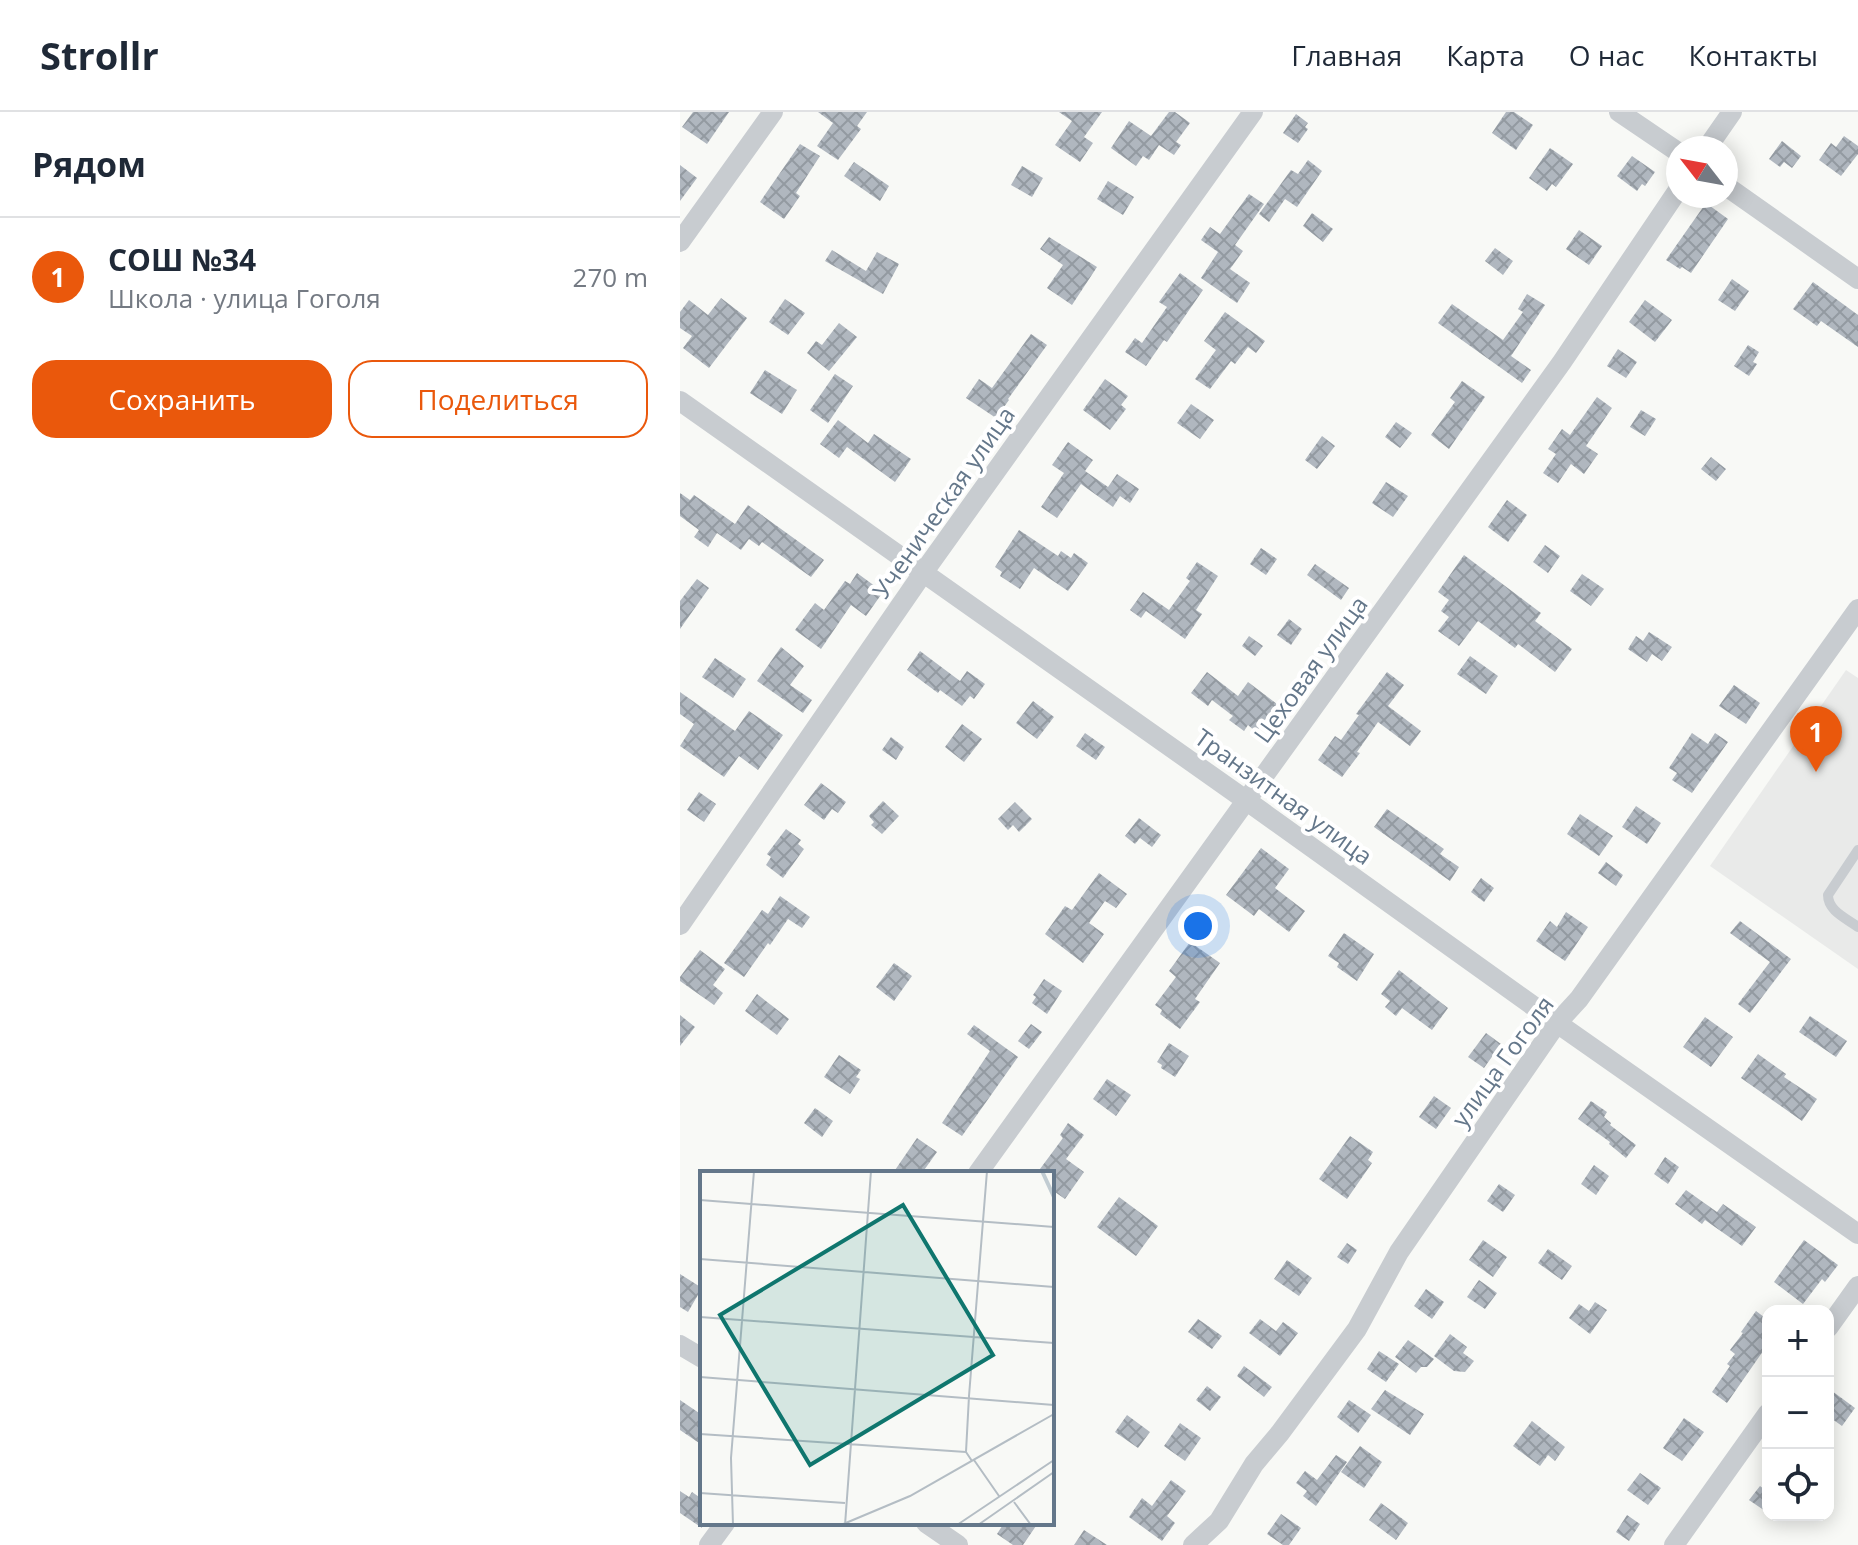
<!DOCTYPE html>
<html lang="ru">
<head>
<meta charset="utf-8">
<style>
	:root { --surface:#fff; --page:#f2f2f3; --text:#1f2937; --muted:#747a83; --line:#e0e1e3; --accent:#ea580c }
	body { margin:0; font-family:"Open Sans",sans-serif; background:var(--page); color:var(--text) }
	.controls { position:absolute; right:24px; bottom:24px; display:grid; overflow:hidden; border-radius:16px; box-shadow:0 4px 20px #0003 }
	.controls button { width:72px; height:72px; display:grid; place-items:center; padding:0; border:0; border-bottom:2px solid var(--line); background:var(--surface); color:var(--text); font:40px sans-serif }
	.compass { position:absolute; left:986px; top:24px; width:72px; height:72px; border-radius:50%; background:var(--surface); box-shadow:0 4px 20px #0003; rotate:301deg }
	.you { position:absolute; left:518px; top:814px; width:28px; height:28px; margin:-20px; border:6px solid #fff; border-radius:50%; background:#1a73e8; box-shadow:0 0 0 12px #1a73e833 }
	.badge { display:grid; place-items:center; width:52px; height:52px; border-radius:50%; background:var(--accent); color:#fff; font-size:26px; font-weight:700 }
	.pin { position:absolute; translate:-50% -66px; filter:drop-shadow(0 2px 4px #0008) }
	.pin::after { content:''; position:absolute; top:42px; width:28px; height:24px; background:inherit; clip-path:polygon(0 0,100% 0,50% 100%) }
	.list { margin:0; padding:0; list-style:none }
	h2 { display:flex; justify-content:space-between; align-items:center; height:104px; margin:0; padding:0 32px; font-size:34px }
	h2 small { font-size:26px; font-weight:400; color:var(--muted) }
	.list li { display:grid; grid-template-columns:52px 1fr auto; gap:24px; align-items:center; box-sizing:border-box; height:120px; padding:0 32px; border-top:2px solid var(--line) }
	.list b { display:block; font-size:30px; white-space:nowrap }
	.list p { margin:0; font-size:26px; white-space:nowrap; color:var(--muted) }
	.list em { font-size:26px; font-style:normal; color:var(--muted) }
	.actions { display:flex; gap:16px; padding:24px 32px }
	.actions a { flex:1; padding:18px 0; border:2px solid var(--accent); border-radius:24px; text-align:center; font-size:28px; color:var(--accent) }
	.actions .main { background:var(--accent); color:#fff }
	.icon { flex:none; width:44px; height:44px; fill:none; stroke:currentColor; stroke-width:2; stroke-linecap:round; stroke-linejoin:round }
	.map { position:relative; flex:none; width:1178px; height:1433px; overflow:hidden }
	header { display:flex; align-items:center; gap:48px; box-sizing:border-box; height:112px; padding:0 40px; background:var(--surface); border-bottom:2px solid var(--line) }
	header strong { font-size:38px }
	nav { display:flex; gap:44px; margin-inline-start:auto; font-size:28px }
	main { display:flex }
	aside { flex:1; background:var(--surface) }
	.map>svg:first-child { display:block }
	.built { fill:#e9eae9 }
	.building { fill:url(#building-cross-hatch) }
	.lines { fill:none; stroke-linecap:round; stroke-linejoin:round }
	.lane { stroke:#c8ccd0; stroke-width:10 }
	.street { stroke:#c8ccd0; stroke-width:20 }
	.labels { text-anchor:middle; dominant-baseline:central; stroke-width:8; stroke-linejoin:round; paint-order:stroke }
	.street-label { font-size:24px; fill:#64778a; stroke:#fff }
	.inset-river { fill:none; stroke:#c1ccd2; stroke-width:4 }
	.inset-road { fill:none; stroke:#b4bdc4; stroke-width:2 }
	.view { fill:#0f766e; fill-opacity:0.15; stroke:#0f766e; stroke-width:4 }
	.inset-edge { fill:none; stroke:#64778a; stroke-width:4 }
</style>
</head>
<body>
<header>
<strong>Strollr</strong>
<nav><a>Главная</a><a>Карта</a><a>О нас</a><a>Контакты</a></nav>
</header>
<main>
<aside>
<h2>Рядом<small></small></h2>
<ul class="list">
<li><span class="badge">1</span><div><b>СОШ №34</b><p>Школа · улица Гоголя</p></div><em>270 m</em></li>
</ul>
<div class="actions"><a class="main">Сохранить</a><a>Поделиться</a></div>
</aside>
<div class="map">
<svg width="1178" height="1433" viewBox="0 0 1178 1433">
	<defs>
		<pattern id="building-cross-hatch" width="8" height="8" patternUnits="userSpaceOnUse" patternTransform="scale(2)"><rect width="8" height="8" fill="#b0b7bf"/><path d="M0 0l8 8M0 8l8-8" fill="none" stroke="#939aa1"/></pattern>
	</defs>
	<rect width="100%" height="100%" fill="#f8f9f6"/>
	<path class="built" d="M1166 558 1178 566V857L1030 754Z"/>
	<path class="building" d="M13 0H49L27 32 2 15Z
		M138 0H187L177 14 181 17 158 48 137 34 153 11Z
		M379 0H422L404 25 413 31 400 50 375 33 392 9Z
		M489 0H495L510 11 496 30 501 33 494 43 479 33 469 48 463 44 456 54 431 36 449 9 471 24Z
		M826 0H834L853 13 836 38 812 21Z
		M616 2 628 11 625 15 628 17 618 31 603 21Z
		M1164 24 1178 34V42L1161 64 1139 48 1151 31 1156 35Z
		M1102 29 1121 44 1112 56 1104 50 1100 55 1089 47Z
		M120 32 140 44 116 81 120 84 104 107 80 90Z
		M870 36 893 52 876 75 872 72 867 79 849 66Z
		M952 44 975 60 965 74 962 72 957 79 937 64Z
		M628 48 642 59 617 95 605 87 589 110 579 102 611 58 618 62Z
		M174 50 209 74 200 89 164 64Z
		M0 53 17 66 0 89Z
		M342 54 363 66 352 85 331 73Z
		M428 69 454 85 443 103 417 87Z
		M569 82 584 92 555 133 563 139 550 157 570 171 557 191 521 166 538 140 521 128 530 115 540 122Z
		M1026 91 1048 107 1011 161 1002 155 1000 157 986 148Z
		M632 101 653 117 643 130 623 114Z
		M899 118 922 134 909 153 886 137Z
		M369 125 417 155 392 193 367 176 383 153 360 137Z
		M815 136 833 149 823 163 805 149Z
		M152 138 186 159 197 140 219 152 203 182 145 149Z
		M500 161 523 178 487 230 484 228 466 254 445 240 455 226 462 231 487 195 479 190Z
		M1052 167 1069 179 1055 199 1038 188Z
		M1133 170 1178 203V235L1141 209 1137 214 1113 197Z
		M847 182 865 193 831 244 851 258 842 271 758 211 772 192 823 228 843 200 838 197Z
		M41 186 67 206 29 256 3 236 12 224 0 216V200L9 188 28 203Z
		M105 187 125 201 108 223 89 210Z
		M965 188 992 208 975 230 949 210Z
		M545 200 585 229 576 241 568 235 555 252 551 249 530 277 515 267 536 238 524 229Z
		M159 211 177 225 149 259 127 241 136 229 142 233Z
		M351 222 367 233 328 287 329 288 316 306 286 286 299 267 312 276Z
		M1068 233 1079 240 1073 250 1077 252 1069 264 1054 254Z
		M938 237 957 250 946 266 927 254Z
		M85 258 117 278 102 302 70 281Z
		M155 262 173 274 148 311 130 298Z
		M425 267 448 284 441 293 446 297 430 318 403 298Z
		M782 269 805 285 769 337 751 323 775 290 770 286Z
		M917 285 932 296 906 334 918 342 904 362 891 352 878 371 863 361 876 342 868 337 882 317 890 323Z
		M511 292 534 308 520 327 497 311Z
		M961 298 976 307 965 324 950 315Z
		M158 308 188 331 194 322 231 347 215 370 167 335 159 346 140 332Z
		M716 310 732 321 720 336 705 325Z
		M642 324 655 334 637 357 625 348Z
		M388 330 413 348 405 359 428 375 437 362 459 377 450 391 440 384 433 395 401 372 377 406 361 395 384 361 372 353Z
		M1031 345 1046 357 1036 369 1021 357Z
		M706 370 728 384 713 405 692 391Z
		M0 381 10 388 14 383 55 412 68 393 144 448 131 465 82 430 79 434 69 427 61 438 37 421 28 435 14 425 19 418 0 404Z
		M827 388 847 403 828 430 808 415Z
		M339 418 378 444 381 439 391 446 394 441 408 451 388 479 354 456 340 477 320 464 322 460 315 455Z
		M865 433 880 444 868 461 853 450Z
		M581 436 597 447 586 463 570 452Z
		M784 443 861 501 855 509 892 537 875 560 838 532 835 536 798 509 779 534 758 519 769 505 761 499 769 488 758 480Z
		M517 450 538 464 516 498 522 502 505 527 466 499 461 506 450 498 463 480 489 498 510 469 506 466Z
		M635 452 669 476 661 488 627 463Z
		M177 461 203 480 186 504 171 493 141 537 115 518 135 491 144 498 165 469 170 472Z
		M902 462 924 477 911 494 890 479Z
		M17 467 29 476 0 517V489Z
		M609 507 622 517 611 533 597 523Z
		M969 520 992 535 982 549 972 542 967 550 948 537 956 524 963 529Z
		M569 524 583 534 575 544 562 534Z
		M101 535 124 554 110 573 132 588 123 601 77 569Z
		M240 539 280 569 287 559 305 572 294 587 290 584 282 594 260 578 258 581 227 558Z
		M790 544 818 564 806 582 777 562Z
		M35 546 66 567 53 586 22 565Z
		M527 560 558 584 568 570 597 592 576 620 568 613 564 619 549 608 553 604 532 588 528 594 511 581Z
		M707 560 724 573 708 594 741 619 730 634 698 610 677 640 680 641 662 665 638 648 655 624 661 628 679 603 676 602Z
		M1054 573 1080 591 1066 612 1039 594Z
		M0 580 55 619 69 599 103 623 78 658 59 644 44 665 0 634 14 612 0 602Z
		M353 589 374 605 357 627 336 611Z
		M282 612 302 627 284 650 265 635Z
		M405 621 425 635 416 648 396 634Z
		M1012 621 1028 632 1035 621 1048 630 1012 681 992 668 997 661 989 656Z
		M211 625 224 635 216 648 202 638Z
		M141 671 166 690 158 701 152 697 144 708 124 693Z
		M19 680 36 692 24 710 7 698Z
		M203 689 219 704 202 722 191 713 194 710 189 704Z
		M335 690 352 707 339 720 333 713 328 718 318 707Z
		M956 694 981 711 967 732 942 715Z
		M707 697 764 737 760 742 779 755 770 769 694 715Z
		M900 702 933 724 919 744 887 722Z
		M459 706 481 723 472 735 460 726 455 732 445 724Z
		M106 717 121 728 118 732 124 737 103 766 86 753 91 745 87 742Z
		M581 736 609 757 595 776 625 799 609 820 579 797 574 804 546 783Z
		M926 750 943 763 936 774 918 761Z
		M419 761 447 782 436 796 425 789 409 811 424 822 403 851 365 822 385 794 392 798Z
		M801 766 814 776 804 790 791 780Z
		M100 784 130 805 122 816 108 807 90 833 88 831 64 865 44 851 82 798 88 802Z
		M886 800 908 815 885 849 856 829 870 809 877 815Z
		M1060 809 1111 847 1070 901 1058 892 1090 850 1050 821Z
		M664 821 694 842 677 869 657 855 659 851 648 844Z
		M510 830 540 851 515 887 520 890 500 917 480 902 482 898 475 893 496 865 489 859Z
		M20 838 45 857 33 873 43 881 34 893 0 869V865Z
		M214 851 232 864 214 889 196 875Z
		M719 858 768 896 752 918 722 896 716 904 705 895 710 889 701 882Z
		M364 867 382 879 367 902 352 891 356 885 353 883Z
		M77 882 109 907 97 923 65 899Z
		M0 903 15 915 0 934Z
		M1130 904 1167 929 1156 945 1119 920Z
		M1025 905 1053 925 1031 955 1003 935Z
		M351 912 362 920 349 937 338 929Z
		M294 913 338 945 282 1024 262 1011 310 939 287 922Z
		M806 921 821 932 804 956 788 945Z
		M489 931 509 944 495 965 481 956 482 953 477 950Z
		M1078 942 1106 962 1104 965 1137 987 1122 1009 1061 966Z
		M159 943 181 958 176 965 180 967 170 982 144 965Z
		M427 967 451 983 436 1004 413 987Z
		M754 984 771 996 756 1017 739 1005Z
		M911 989 927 1000 924 1005 931 1011 930 1013 956 1033 946 1046 929 1032 930 1030 898 1007Z
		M135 996 153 1009 142 1025 124 1011Z
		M388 1011 404 1023 386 1047 404 1060 385 1087 372 1078V1061H357L383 1026 380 1023Z
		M670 1024 693 1040 688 1048 692 1051 667 1087 639 1067Z
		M237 1026 257 1040 242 1061H213Z
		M985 1045 999 1055 988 1072 974 1062Z
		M914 1053 929 1064 916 1083 901 1072Z
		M819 1072 835 1083 823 1100 807 1089Z
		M1006 1078 1037 1100 1043 1092 1076 1115 1062 1134 1025 1108 1022 1112 995 1092Z
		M439 1085 478 1114 456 1144 417 1115Z
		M803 1128 827 1145 813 1165 789 1148Z
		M1124 1128 1158 1153 1145 1170 1142 1167 1123 1192 1094 1170Z
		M667 1131 677 1138 668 1152 657 1145Z
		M868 1137 892 1154 882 1168 858 1151Z
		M607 1148 632 1166 619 1184 594 1167Z
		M0 1162 22 1176 8 1200 0 1195Z
		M799 1168 817 1181 805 1197 787 1185Z
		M746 1177 764 1190 752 1207 734 1194Z
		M915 1190 927 1198 910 1222 889 1206 899 1192 909 1199Z
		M1076 1199 1088 1208V1232L1047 1291 1032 1280 1050 1254 1047 1252 1055 1242 1050 1238 1063 1221 1061 1220Z
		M518 1207 542 1224 532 1237 508 1220Z
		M580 1207 596 1219 603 1210 618 1221 600 1244 569 1221Z
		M770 1222 787 1235 783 1241 794 1249 785 1260 774 1259 754 1244Z
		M728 1228 754 1247 747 1255H741L736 1261 715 1245Z
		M699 1239 719 1252 706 1270 687 1257Z
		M564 1254 592 1275 584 1285 557 1264Z
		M527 1274 541 1285 530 1299 516 1288Z
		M1148 1276 1175 1296 1162 1314 1148 1304V1300L1153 1293 1148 1287Z
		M705 1278 744 1302 730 1323 691 1297Z
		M0 1288 22 1303V1333L0 1318Z
		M669 1288 691 1303 678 1321 657 1305Z
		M447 1303 470 1320 458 1336 435 1320Z
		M1004 1306 1024 1320 1002 1349 983 1336Z
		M852 1309 885 1335 875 1349 868 1343 860 1354 833 1334Z
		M500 1311 521 1326 505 1349 484 1334Z
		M680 1334 702 1350 684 1376 661 1360Z
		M656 1343 667 1350 636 1394 623 1384 627 1379 616 1371 625 1359 637 1368Z
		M960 1361 981 1376 968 1393 947 1378Z
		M491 1368 506 1379 487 1404 495 1411 482 1429 449 1405 462 1386 472 1394Z
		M1080 1374 1088 1380V1401L1069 1388Z
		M0 1379 9 1385 12 1380 22 1387V1416L0 1401Z
		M701 1391 728 1411 716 1428 689 1408Z
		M601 1402 621 1416 609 1433H603L587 1422Z
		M947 1403 960 1412 949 1429 936 1420Z
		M324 1411H358L343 1433H333L317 1422Z
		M404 1418 427 1433H394Z"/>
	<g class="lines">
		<path class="lane" d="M1178 738 1148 783C1148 799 1166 806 1178 815"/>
		<path class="street" d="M939 0 998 40
			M1027 36 1052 0
			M1046 74 1178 167
			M0 130 93 0
			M0 289 567 689 877 911 1178 1122
			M0 813 243 461 573 0
			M298 1061 882 250 998 78
			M1148 1216 1178 1174
			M0 1233 22 1246
			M246 1411 278 1433
			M29 1433 45 1411
			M513 1433 539 1409 574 1352 600 1321 677 1217 719 1140 877 911 899 887 1178 497
			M994 1433 1088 1301"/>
	</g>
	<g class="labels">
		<g class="street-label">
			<text transform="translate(263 390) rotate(-55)">Ученическая улица</text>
			<text transform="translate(630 557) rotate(-54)">Цеховая улица</text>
			<text transform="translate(604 684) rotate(36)">Транзитная улица</text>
			<text transform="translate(822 949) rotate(-54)">улица Гоголя</text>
		</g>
	</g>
	<g transform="translate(20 1059)">
		<rect width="354" height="354" fill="#f8f9f6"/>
		<path class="inset-river" d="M342 0 354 26"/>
		<path class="inset-road" d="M0 29 354 56M0 88 354 116M0 146 354 172M0 206 354 234M0 263 266 281M274 289 299 325M272 290 266 281 269 225 287 0M0 322 145 332M314 331 331 354M33 354 31 287 54 0M141 354 210 325 354 243M145 354 171 0M257 354 354 289M278 354 354 301"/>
		<path class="view" d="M203 34 293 184 110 294 20 144Z"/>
		<rect width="354" height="354" class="inset-edge"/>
	</g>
</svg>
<div class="controls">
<button>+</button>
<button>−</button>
<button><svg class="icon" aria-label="locate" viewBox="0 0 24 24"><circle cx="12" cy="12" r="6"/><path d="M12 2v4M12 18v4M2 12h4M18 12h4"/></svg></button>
</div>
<svg class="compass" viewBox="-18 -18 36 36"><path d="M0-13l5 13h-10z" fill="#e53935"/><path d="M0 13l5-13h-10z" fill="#747a83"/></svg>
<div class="you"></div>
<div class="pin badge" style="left:1136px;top:660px">1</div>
</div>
</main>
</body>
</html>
